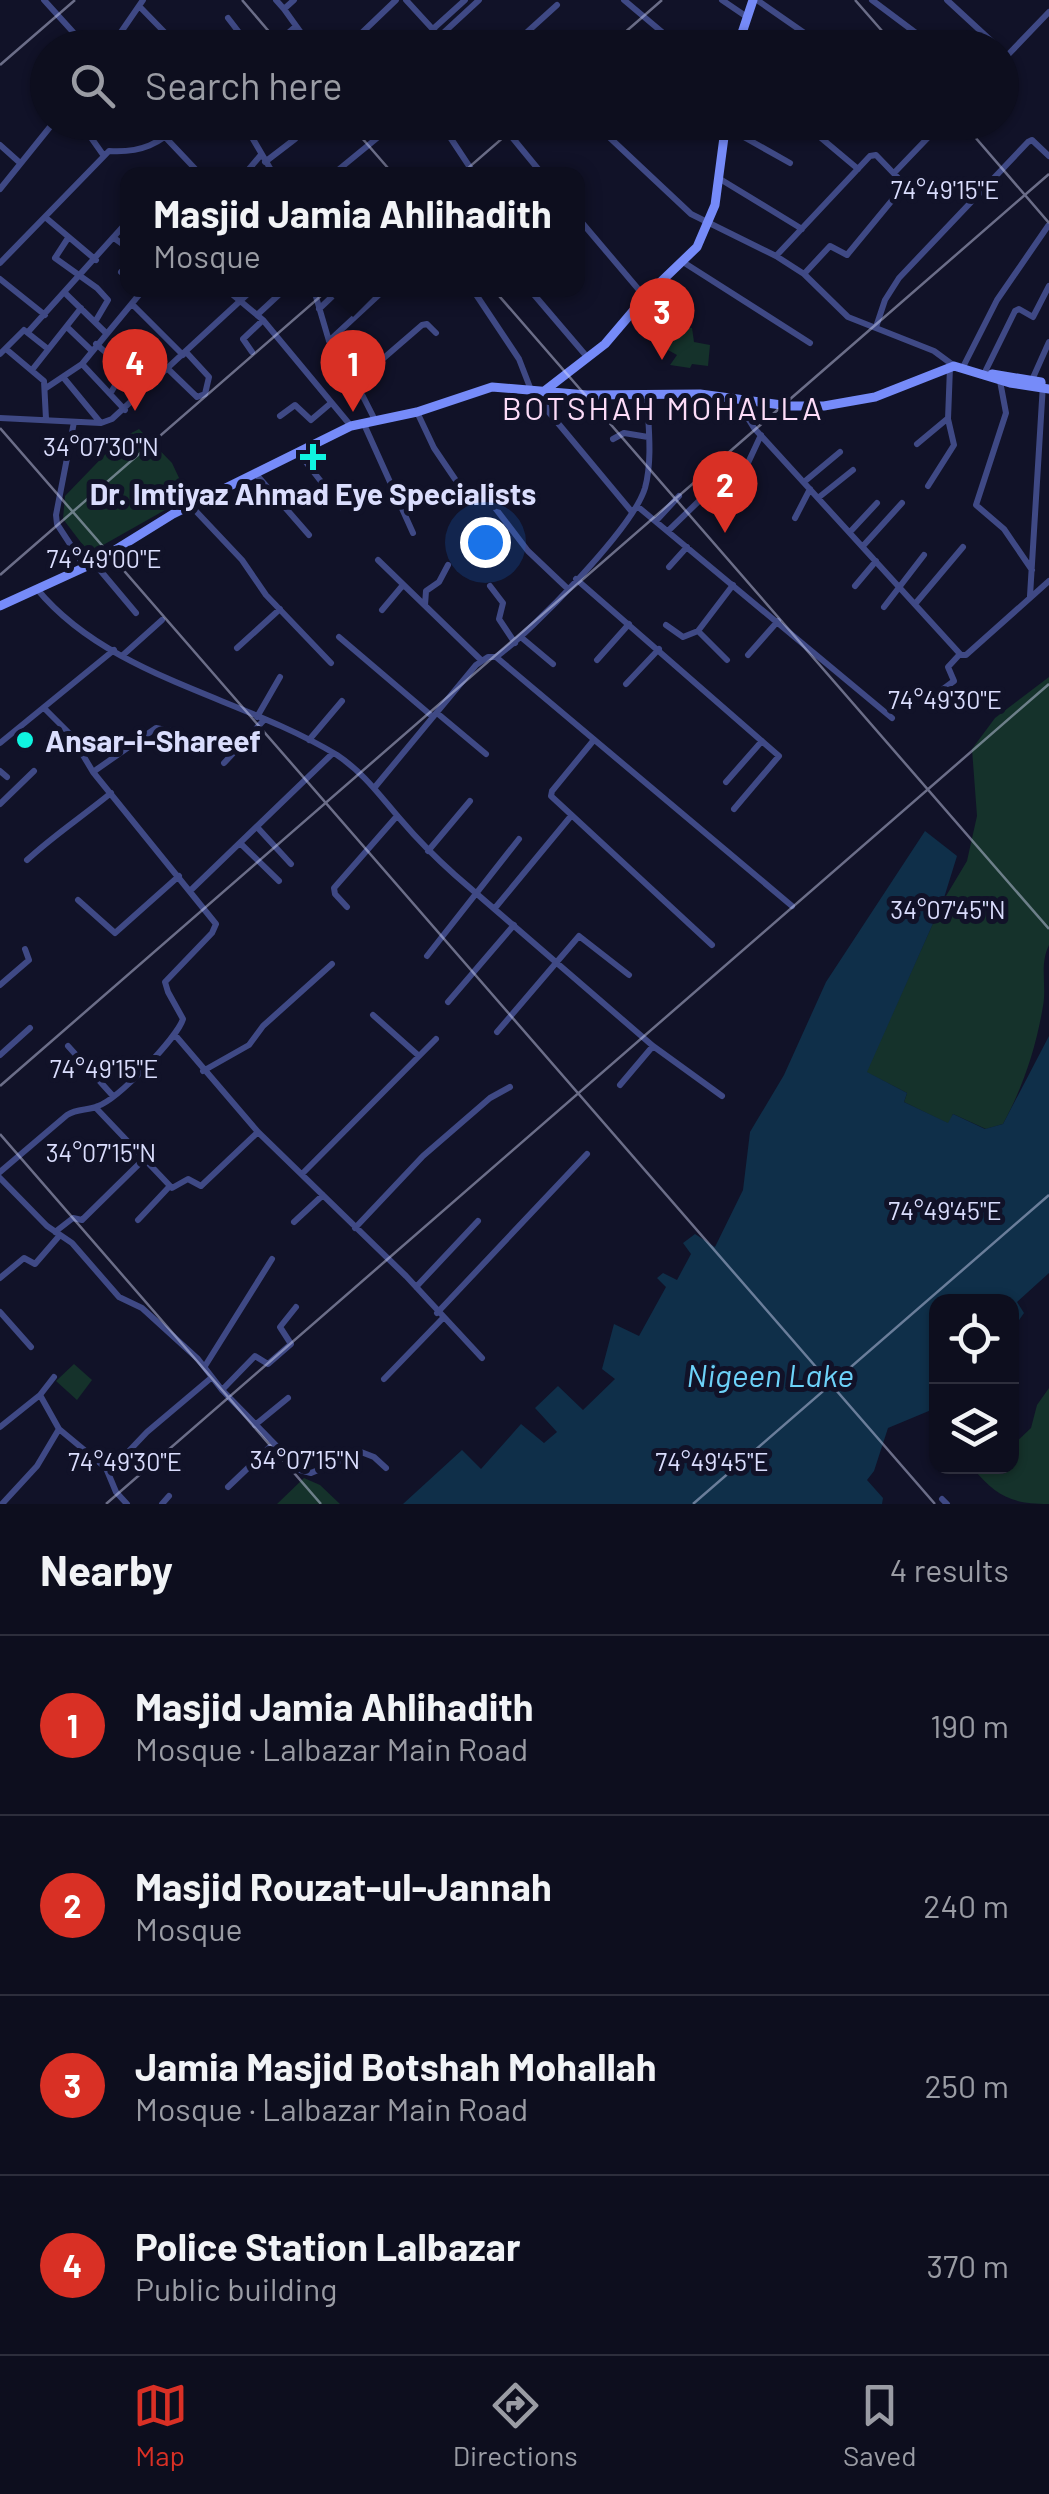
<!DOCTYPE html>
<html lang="en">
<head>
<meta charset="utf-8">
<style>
	:root { --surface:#0d0e1e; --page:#161727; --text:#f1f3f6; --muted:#9a9ca4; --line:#2d2e3c; --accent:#d93025 }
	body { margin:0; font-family:Barlow,sans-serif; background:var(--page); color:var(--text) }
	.controls { position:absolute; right:30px; bottom:30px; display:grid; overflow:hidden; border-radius:20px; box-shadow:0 2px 8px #0004 }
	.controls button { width:90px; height:90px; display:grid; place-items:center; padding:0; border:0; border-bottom:2px solid var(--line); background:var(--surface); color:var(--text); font:50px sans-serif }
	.you { position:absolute; left:485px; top:542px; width:35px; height:35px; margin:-25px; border:8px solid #fff; border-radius:50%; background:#1a73e8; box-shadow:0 0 0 15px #1a73e833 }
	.badge { display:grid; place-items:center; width:65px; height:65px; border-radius:50%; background:var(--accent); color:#fff; font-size:32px; font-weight:700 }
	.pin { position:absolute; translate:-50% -82px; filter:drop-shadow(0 2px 5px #0008) }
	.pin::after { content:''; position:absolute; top:52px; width:35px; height:30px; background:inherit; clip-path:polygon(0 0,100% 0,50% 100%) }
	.popup { position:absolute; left:120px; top:167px; width:465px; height:130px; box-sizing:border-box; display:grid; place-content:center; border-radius:20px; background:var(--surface); filter:drop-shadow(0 2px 8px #0005); font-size:32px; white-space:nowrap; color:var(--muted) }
	.popup b { font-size:38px; color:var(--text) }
	.popup::after { content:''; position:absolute; left:50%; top:100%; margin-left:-20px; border:20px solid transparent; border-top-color:var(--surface) }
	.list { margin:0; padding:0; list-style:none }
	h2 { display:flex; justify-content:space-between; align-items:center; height:130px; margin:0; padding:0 40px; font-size:42px }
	h2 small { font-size:32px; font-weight:400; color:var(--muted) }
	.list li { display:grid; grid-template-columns:65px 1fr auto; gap:30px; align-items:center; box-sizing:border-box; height:180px; padding:0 40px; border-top:2px solid var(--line) }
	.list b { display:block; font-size:38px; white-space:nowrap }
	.list p { margin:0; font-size:32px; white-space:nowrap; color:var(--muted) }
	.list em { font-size:32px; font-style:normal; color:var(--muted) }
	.icon { flex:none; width:55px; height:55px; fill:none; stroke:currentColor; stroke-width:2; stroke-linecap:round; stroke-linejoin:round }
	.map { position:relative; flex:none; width:1049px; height:1504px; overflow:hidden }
	.search { position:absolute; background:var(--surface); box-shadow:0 2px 8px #0004; left:30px; right:30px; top:30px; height:110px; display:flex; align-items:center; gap:25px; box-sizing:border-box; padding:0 35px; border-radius:55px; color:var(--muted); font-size:38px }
	.sheet { height:850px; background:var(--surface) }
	nav { display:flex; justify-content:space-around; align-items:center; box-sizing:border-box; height:140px; border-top:2px solid var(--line); background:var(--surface); font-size:28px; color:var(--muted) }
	nav a { display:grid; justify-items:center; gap:5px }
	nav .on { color:var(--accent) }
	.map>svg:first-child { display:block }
	.green { fill:#15322b }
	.water { fill:#0f2f49 }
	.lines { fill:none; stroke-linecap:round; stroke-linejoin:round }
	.street { stroke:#3f4985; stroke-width:6 }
	.secondary { stroke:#768bf9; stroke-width:9 }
	.ticks { fill:none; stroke:#daddfd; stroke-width:2.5; stroke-opacity:0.45 }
	.poi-dot { fill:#0ff4e0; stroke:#111228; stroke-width:4 }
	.labels { text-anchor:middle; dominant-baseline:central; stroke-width:10; stroke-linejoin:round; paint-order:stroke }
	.poi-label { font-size:30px; font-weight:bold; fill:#daddfd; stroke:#111228 }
	.neighbourhood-label { font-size:32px; letter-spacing:2.5px; fill:#fddcf8; stroke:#111228 }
	.water-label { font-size:32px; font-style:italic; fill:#6dd2f9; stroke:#111228 }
	.ticks-label { font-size:25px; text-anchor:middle; fill:#daddfd; stroke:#111228; stroke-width:10; stroke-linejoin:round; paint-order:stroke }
</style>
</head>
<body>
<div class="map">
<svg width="1049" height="1504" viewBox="0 0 1049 1504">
	<rect width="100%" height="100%" fill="#111228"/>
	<path class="green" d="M660 325 692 328 694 342 710 345 708 366 692 364 690 368 670 365 677 355 659 345Z
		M139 429 172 463 188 497 89 553 63 519 65 496 120 439Z
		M1049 677V945C1039 966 1047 984 1043 1006 1036 1048 1023 1087 1003 1124L986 1129 953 1114 949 1124 904 1102 907 1093 866 1072 943 901 967 861 977 816 972 749 995 718Z
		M74 1364 92 1380 77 1400 56 1381Z
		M1049 1388V1504C1011 1504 996 1496 972 1467L1012 1466V1446L1031 1428 1037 1405Z
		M304 1478 320 1485 340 1504H277Z"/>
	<path class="water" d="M925 831 957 856 943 901 867 1072 907 1093 904 1102 948 1123 953 1114 985 1129 1003 1124 1049 1036V1273L1017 1302 1024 1313 1017 1323 1012 1321V1302H936V1408L888 1428 874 1471 867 1480 883 1498 882 1504H403L462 1450 481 1469 521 1424 544 1443 557 1432 535 1408 558 1386 583 1410 615 1379 602 1369 614 1324 639 1336 666 1287 657 1278 663 1273 677 1280 691 1254 683 1243 695 1234 715 1247 743 1190 750 1132 784 1075 826 982Z"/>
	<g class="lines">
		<path class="street" d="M44 0 73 32
			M276 0 284 9
			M294 0 284 9 312 48
			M406 0 450 48
			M624 0 681 48
			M722 0 747 17
			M757 0 826 48
			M872 0 936 48
			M947 0 999 48
			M139 6 177 45
			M228 18 251 48
			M433 29 465 0
			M364 31 378 48
			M440 36 479 0
			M592 46 594 48
			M110 48 143 0
			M271 48 295 27
			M346 48 396 0
			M533 48 525 34 557 5
			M1002 61 1049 12
			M80 122 104 156
			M243 122 274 175
			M440 122 475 175
			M593 122 691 214 776 256 804 274 848 317 934 351 953 365
			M704 122 725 134
			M802 122 858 169
			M726 127 790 163
			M511 136 543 175
			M166 138 201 175
			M0 145 19 162
			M265 162 295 139
			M894 173 943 122
			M244 175 260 156
			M332 175 382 134
			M720 179 802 229
			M0 189 54 122
			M45 217 96 260
			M578 218 645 297
			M68 238 55 258 97 288 108 300 95 322
			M114 238 128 248
			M776 256 870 156 876 155 903 183V187L847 255 830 246 804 274
			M683 262 810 343
			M0 263 109 151C142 153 159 144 183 122
			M121 272 128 277
			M0 279 45 315
			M227 290 263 320 351 426
			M314 290 329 341 350 371 375 420
			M473 290 519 359 531 390
			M530 290 588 358
			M66 294 106 333
			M132 304 183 355
			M319 309 339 290
			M257 315 284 290
			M67 327 91 350
			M876 327 885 300 899 278 1028 142 1032 140 1049 156
			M28 332 128 221
			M329 341 384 290
			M96 344 125 369 110 394
			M6 349 44 381 46 419
			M252 352 243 339 263 320
			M0 354 24 330 48 349
			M82 364 143 290
			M963 367 997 300 1048 226
			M168 369 197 397 205 394 209 377 186 352
			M32 370 81 308
			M984 374 1015 311 1019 309 1033 317 1049 286
			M63 377 100 422
			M1032 380 1049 342
			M1000 381 1006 413 976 505 1004 529 1032 570
			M356 382 422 325 427 324 436 333
			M46 388 82 364 125 410
			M543 392 547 410 632 512
			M748 401 749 420 754 428 961 655H966L1049 581
			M417 412 434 448 455 479
			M280 416 295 405 311 420 331 403
			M0 418 101 423 112 419 252 290
			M74 422 56 515 57 524 85 567
			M363 422 413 533
			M613 439 624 433 648 437
			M917 444 947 419
			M298 452 341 507
			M255 473 309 535
			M740 480 761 435
			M804 482 840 452
			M928 486 954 445 948 419 950 367
			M486 496 528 551 568 589
			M818 498 853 470
			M191 506 242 560 266 595 331 663
			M637 506 892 718
			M795 518 810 489
			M656 521 679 496
			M668 531 700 500
			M850 532 877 503
			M863 546 902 503
			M378 560 481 660
			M94 563 136 613
			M669 567 687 547
			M576 579 779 756 734 809
			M490 586 503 603 499 619 515 643
			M855 586 876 561
			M37 589C109 677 242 697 337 755 364 773 380 796 401 820 418 840 436 858 455 875L653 1046 722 1096
			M1030 596 1043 384
			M915 604 963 547
			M425 605 426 591 439 582 448 565
			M884 607 924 555
			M382 610 403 585
			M666 625 683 637 698 631
			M339 637 433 717
			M522 638 553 664
			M237 648 280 609
			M123 655 162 620
			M748 655 778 621
			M496 657C532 631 633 528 645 488 653 459 648 424 647 394
			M597 660 629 624
			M727 660 698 631 733 585
			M626 684 659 649
			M927 701 954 681 948 667 960 654
			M437 713 486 754
			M257 717 280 677
			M309 740 342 701
			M593 741 552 791 551 796 712 945
			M0 743 114 650
			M224 763 264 720
			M0 771 7 777
			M93 772 156 728 171 731 195 751
			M726 782 762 741
			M375 787 476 665 488 657H496L792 906
			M0 804 34 771
			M257 827 291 864
			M240 843 279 881
			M428 851 470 801
			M27 860C54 835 83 816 111 793
			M191 890 333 753
			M78 900 115 933 179 876
			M347 907 335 894 334 888 397 816
			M495 908 571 816
			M427 956 519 839
			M0 985 29 960 25 949
			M448 1002 514 925
			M373 1015 419 1056
			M497 1032 579 936 629 975
			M175 1035 258 1132 406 1276 482 1358
			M68 1046 113 1096
			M0 1055 30 1028
			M203 1071 249 1045 263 1026 332 964
			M620 1085 653 1046
			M96 1108 172 1188 188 1179 201 1186 258 1132
			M0 1172 67 1115C78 1108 88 1111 98 1106 118 1099 177 1038 183 1019L168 992 165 982 212 933 216 924 93 772 71 735 44 708
			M302 1174 436 1039
			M0 1178 47 1226 72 1243 119 1297 142 1308 198 1359 222 1390 300 1470 311 1473 361 1452 374 1457 386 1468
			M138 1220 169 1187
			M294 1222 323 1195
			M355 1228 423 1156 490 1098 510 1087
			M55 1232 73 1218 82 1220 143 1160
			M0 1278 24 1258 35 1264 60 1235
			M416 1287 478 1221
			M0 1312 31 1347
			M437 1313 587 1154
			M205 1366 272 1259
			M384 1379 443 1318
			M222 1390 255 1356 268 1364 291 1344 280 1327 296 1307
			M40 1395 54 1377
			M255 1425 288 1398
			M0 1427 40 1395 59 1429
			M109 1472 147 1432 211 1378
			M228 1487 273 1444
			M942 1499 947 1504
			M2 1504 37 1466 59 1429 106 1468 116 1492 127 1504
			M162 1504 169 1496"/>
		<path class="secondary" d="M737 48 753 0
			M992 374 1041 382
			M543 392 605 344 645 297 697 247 715 205 726 122
			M0 606 94 563 173 514 351 426 417 412 492 387 587 395 700 394 789 406H824L875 397 954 366 1010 383 1049 389"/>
	</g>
	<path class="ticks" d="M242 0 283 48M855 0 897 48M607 48 662 0M0 65 75 0M348 122 1049 929M962 122 1049 223M0 428 935 1504M0 575 521 122M0 1086 1049 174M0 1134 321 1504M106 1504 1049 684M693 1504 1049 1195"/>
	<g class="poi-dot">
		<path d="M308 442h10v10h10v10h-10v10h-10v-10h-10v-10h10z"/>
		<circle cx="25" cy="740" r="10"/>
	</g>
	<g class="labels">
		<g class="poi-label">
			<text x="313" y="493">Dr. Imtiyaz Ahmad Eye Specialists</text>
			<text x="45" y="740" text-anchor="start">Ansar-i-Shareef</text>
		</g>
		<g class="neighbourhood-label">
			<text x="663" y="407">BOTSHAH MOHALLA</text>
		</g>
		<g class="water-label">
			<text x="770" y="1374">Nigeen Lake</text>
		</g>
	</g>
	<g class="ticks-label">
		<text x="945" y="199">74°49'15"E</text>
		<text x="101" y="456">34°07'30"N</text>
		<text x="104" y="568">74°49'00"E</text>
		<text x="945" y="709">74°49'30"E</text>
		<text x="948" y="919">34°07'45"N</text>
		<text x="104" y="1078">74°49'15"E</text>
		<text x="101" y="1162">34°07'15"N</text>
		<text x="945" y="1220">74°49'45"E</text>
		<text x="305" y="1469">34°07'15"N</text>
		<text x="125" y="1471">74°49'30"E</text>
		<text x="712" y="1471">74°49'45"E</text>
	</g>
</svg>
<div class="controls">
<button><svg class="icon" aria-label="locate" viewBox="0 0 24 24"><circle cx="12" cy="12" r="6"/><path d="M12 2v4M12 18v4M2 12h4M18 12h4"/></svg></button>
<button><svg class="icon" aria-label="layers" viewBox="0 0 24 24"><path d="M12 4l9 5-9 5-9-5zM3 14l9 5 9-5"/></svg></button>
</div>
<div class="you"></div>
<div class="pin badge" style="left:353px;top:412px">1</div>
<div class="popup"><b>Masjid Jamia Ahlihadith</b>Mosque</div>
<div class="pin badge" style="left:725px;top:533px">2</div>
<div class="pin badge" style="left:662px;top:360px">3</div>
<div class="pin badge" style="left:135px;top:411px">4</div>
<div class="search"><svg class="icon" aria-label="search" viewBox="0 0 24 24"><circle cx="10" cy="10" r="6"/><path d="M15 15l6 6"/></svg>Search here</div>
</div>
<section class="sheet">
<h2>Nearby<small>4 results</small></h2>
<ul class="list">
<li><span class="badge">1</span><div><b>Masjid Jamia Ahlihadith</b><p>Mosque · Lalbazar Main Road</p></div><em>190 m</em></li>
<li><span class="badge">2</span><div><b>Masjid Rouzat-ul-Jannah</b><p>Mosque</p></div><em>240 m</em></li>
<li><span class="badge">3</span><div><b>Jamia Masjid Botshah Mohallah</b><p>Mosque · Lalbazar Main Road</p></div><em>250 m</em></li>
<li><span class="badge">4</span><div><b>Police Station Lalbazar</b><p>Public building</p></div><em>370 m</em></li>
</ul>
</section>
<nav>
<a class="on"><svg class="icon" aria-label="map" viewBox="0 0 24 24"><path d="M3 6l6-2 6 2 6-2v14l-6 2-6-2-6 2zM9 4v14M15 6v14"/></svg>Map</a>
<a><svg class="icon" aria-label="directions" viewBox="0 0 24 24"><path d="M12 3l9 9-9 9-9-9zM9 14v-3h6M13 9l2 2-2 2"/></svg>Directions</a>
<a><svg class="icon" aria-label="saved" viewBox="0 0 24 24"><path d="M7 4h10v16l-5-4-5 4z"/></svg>Saved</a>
</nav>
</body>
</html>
